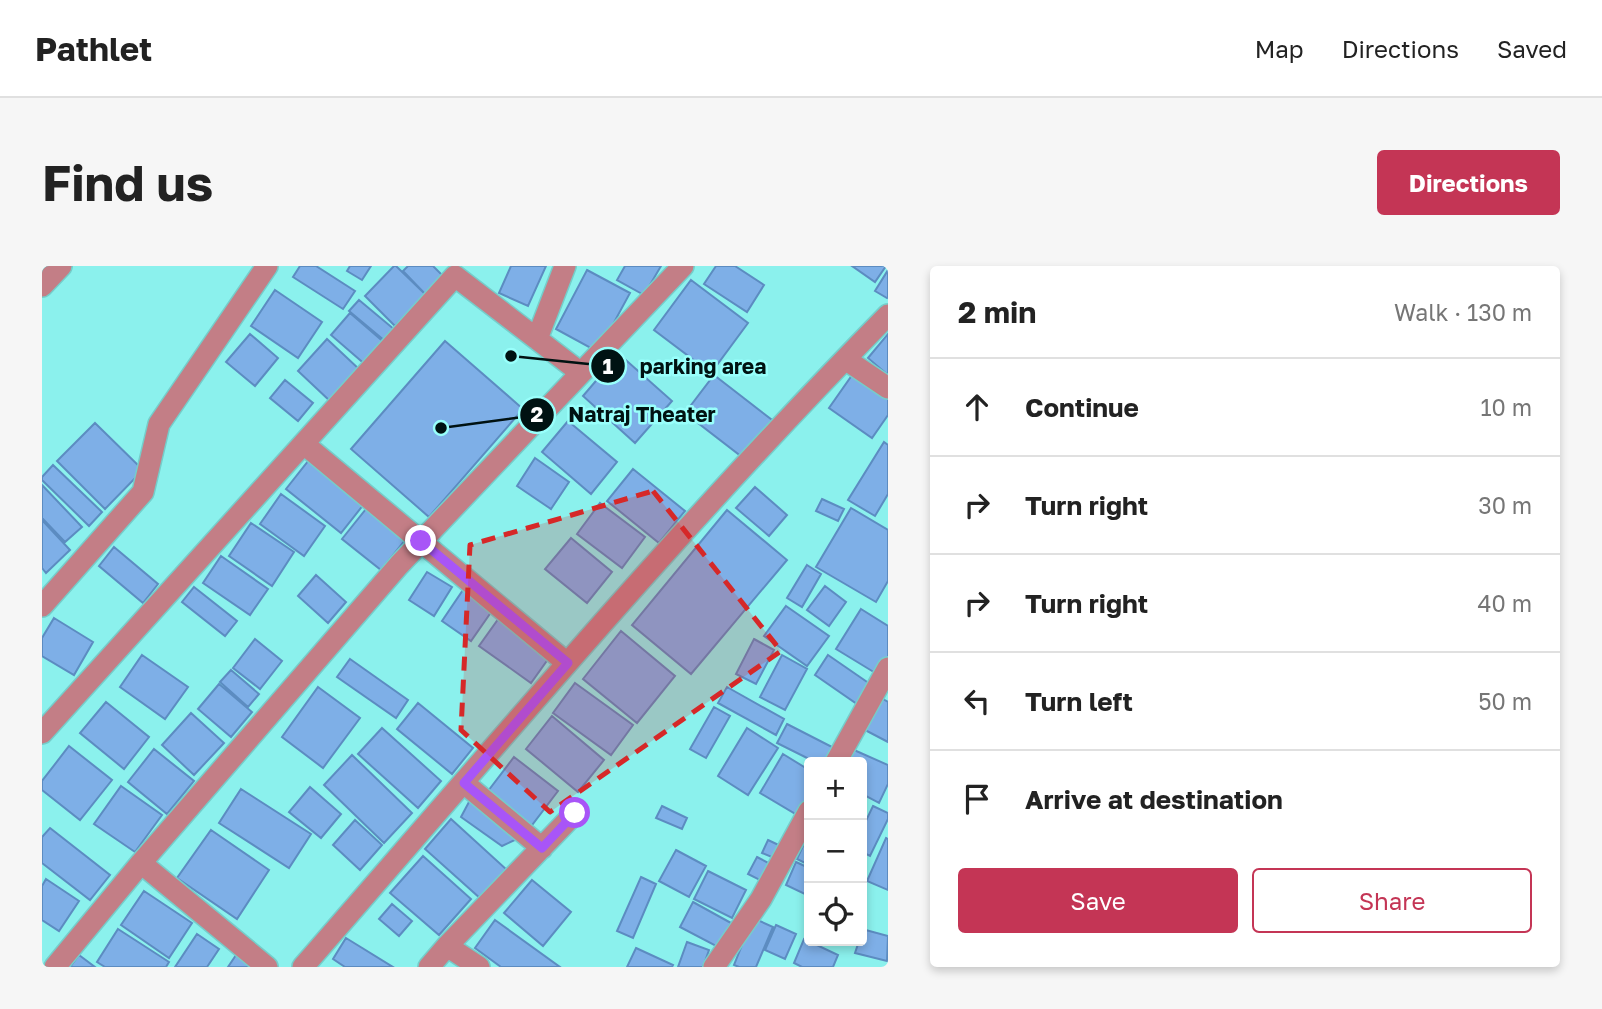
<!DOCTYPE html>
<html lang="en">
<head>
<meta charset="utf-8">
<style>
	:root { --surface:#fff; --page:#f6f6f6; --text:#222; --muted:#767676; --line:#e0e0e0; --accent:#c43555 }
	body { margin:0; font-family:"Golos Text",sans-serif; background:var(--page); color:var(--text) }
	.controls { position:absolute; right:21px; bottom:21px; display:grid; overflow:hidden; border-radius:7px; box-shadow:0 4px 10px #0003 }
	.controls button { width:63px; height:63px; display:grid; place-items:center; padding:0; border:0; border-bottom:2px solid var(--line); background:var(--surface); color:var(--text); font:35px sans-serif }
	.stop { position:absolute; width:21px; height:21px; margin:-16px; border:5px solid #a855f7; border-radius:50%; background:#fff }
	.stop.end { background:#a855f7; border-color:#fff; box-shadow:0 2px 7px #0008 }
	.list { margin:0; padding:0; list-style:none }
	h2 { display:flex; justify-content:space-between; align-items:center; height:91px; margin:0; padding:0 28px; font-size:30px }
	h2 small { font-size:23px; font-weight:400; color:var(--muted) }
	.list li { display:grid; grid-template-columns:46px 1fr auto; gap:21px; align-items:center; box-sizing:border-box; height:98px; padding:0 28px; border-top:2px solid var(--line) }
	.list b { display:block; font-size:26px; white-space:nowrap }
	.list em { font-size:23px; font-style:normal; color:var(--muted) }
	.actions { display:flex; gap:14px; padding:21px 28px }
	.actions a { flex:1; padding:16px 0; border:2px solid var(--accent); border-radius:7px; text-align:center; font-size:24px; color:var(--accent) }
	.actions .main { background:var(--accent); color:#fff }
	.icon { flex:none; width:38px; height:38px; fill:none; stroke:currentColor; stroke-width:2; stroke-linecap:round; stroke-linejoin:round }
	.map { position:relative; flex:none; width:846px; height:701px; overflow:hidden; border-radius:7px }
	header { display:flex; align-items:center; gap:42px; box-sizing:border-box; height:98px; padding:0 35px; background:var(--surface); border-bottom:2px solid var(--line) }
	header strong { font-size:33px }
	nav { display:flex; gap:38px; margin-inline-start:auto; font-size:24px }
	.intro { display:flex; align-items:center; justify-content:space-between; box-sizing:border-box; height:168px; padding:0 42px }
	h1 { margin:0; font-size:49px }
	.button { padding:18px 32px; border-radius:7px; background:var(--accent); color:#fff; font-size:24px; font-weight:700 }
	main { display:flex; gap:42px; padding:0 42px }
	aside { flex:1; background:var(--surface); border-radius:7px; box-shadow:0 4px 10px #0003 }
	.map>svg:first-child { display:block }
	.building { fill:#7eafe7; stroke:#5c8cc1; stroke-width:2 }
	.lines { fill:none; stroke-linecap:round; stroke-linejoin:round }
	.street-casing { stroke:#75cdca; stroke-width:24 }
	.street { stroke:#c37e86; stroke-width:21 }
	.route { stroke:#a855f7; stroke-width:9 }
	.marked { fill:#d62828; fill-opacity:0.2; stroke:#d62828; stroke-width:5; stroke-dasharray:14 9; stroke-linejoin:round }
	.leader { fill:none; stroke:#001212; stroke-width:2.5 }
	.callout-dot { fill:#001212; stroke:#98fffb; stroke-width:2.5 }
	.mark-label { font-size:21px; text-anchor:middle; font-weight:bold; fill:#fff }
	.callout-label { font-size:21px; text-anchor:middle; font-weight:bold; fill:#001212; stroke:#98fffb; stroke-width:5; stroke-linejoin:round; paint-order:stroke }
</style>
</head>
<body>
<header>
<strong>Pathlet</strong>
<nav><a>Map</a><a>Directions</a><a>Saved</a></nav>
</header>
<div class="intro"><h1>Find us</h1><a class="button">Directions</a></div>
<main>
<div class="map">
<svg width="846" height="701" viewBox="0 0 846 701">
	<rect width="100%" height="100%" fill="#8bf1ed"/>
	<path class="building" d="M258 0H274L313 25 301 43 251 11Z
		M308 0H329L320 14 305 5Z
		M352 0H354L384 29 353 60 323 30Z
		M366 0H391L405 14 387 32 361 5Z
		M469 0H504L486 40 457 27Z
		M583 0H619L602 29 575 14Z
		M674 0H693L722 19 705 46 662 18Z
		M810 0H844L833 16Z
		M545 4 588 27 556 86 514 63Z
		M846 4V31L845 32 833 25Z
		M649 14 706 57 669 107 612 64Z
		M233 24 280 56 256 92 209 60Z
		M317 34 353 64 343 75 307 45Z
		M308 47 344 78 325 100 289 69Z
		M208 68 236 92 213 120 184 96Z
		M846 68V109L826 92Z
		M285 73 318 104 288 135 256 105Z
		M403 75 481 143 387 251 309 183Z
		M577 88 630 135 593 177 541 130Z
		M813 105 846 129V149L830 172 787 142Z
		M672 109 734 157 704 194 643 147Z
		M243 114 271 137 256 155 228 132Z
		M526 155 575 196 549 228 500 186Z
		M53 157 101 204 63 243 15 195Z
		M842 176 846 179V228L833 250 806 234Z
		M493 192 527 216 509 243 475 220Z
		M267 194 322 238 299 267 244 223Z
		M11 199 60 246 47 260 0 214V211Z
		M591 203 643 245 617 277 565 235Z
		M0 219 40 261 23 276 0 252Z
		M713 221 745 249 727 270 694 242Z
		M239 228 283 260 262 290 218 258Z
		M780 233 802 243 796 255 774 245Z
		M558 237 603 271 580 302 535 268Z
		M809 242 846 264V315L834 336 774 301Z
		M324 243 363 274 339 304 300 273Z
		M685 244 745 294 649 408 590 359Z
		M0 254 28 284 4 307 0 302Z
		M209 257 252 286 230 320 187 290Z
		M529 272 570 306 545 337 503 303Z
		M72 281 116 318 101 337 57 300Z
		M179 290 226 323 208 349 161 317Z
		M765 299 779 308 760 341 745 332Z
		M385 306 410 321 392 350 367 334Z
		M274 309 304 336 286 357 256 330Z
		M783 320 804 336 787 360 765 344Z
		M152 321 195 355 183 370 140 336Z
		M423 321 452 342 429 375 400 355Z
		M744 340 787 370 765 400 722 370Z
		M819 343 846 360V391L835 408 794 383Z
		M12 352 51 376 32 409 0 390V372Z
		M457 352 509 389 489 417 437 380Z
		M579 365 633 410 595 457 541 413Z
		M213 373 240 395 218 423 191 402Z
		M712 373 732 384 714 418 694 408Z
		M100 389 146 421 123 453 78 421Z
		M740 389 765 403 743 444 718 431Z
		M786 389 828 418 815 438 773 409Z
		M308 393 366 434 354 452 295 411Z
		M189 404 217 428 206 441 178 416Z
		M533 417 591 459 569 489 511 447Z
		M177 418 210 446 189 471 156 443Z
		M276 421 318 452 281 502 240 471Z
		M685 421 742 453 734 469 676 437Z
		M839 432 846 436V476L823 464Z
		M64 436 107 471 82 503 38 467Z
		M376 437 431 482 410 508 355 463Z
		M672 441 688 450 664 492 648 483Z
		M149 447 182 477 152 509 120 479Z
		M510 450 562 494 536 526 484 483Z
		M745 458 790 481 783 496H773L735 477Z
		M340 462 399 515 376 542 316 488Z
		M705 462 736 482 706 529 676 510Z
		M27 480 70 514 38 554 0 524V515Z
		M112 483 152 515 125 548 86 516Z
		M812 484 846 499V518L837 537 820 528V496H806Z
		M741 488 767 504V532L757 550 718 527Z
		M310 489 370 547 342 577 282 519Z
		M472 491 516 525 487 563 443 529Z
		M79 520 120 549 93 586 52 558Z
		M268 521 299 548 279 572 247 546Z
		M199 523 269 568 247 602 177 557Z
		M428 534 475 573 460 580 419 551Z
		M620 540 645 552 640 563 614 552Z
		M831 540 846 547V553L828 590 820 586V563Z
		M409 553 465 604 439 633 383 583Z
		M313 554 340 579 318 604 291 579Z
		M8 562 68 609 48 634 0 597V571Z
		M169 564 227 604 195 653 135 612Z
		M766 569 767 570V599L755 593Z
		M844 572 846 573V624L825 615Z
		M726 574 743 582 737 594 720 587Z
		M634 584 664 600 647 631 617 615Z
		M381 590 429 633 397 669 348 627Z
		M715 591 732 600 724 617 706 608Z
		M754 596 767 602V630L744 619Z
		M666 605 704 624 690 652 652 633Z
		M599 611 614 618 591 672 575 665Z
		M4 613 37 635 17 665 0 654V620Z
		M490 614 529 646 501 680 462 647Z
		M102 625 150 657 127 692 79 659Z
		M651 636 689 657 676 681 638 661Z
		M350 638 370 655 357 670 337 653Z
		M711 652 731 661 714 701H697L692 699Z
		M453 654 518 701H459L433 682Z
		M734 659 754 668 743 693 723 684Z
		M76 663 127 696 124 701H63L55 696Z
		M820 663 846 670 845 695 813 687 817 675H820Z
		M155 668 177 683 165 701H133Z
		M304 672 351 701H303L291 693Z
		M762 673 796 689 791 701H760L752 697Z
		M645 676 667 684 661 701H636Z
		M594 682 631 699 630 701H585Z
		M37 689 53 701H28Z
		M194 689 213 701H186Z"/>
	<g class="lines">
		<defs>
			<path id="street" d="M0 20 19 0
				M495 73 523 0
				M803 93 846 122
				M262 178 525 397
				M0 340 101 226 117 158 225 0
				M0 467 413 10 539 107 641 0
				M794 496 846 402
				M422 517 500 582
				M99 597 225 701
				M405 680 533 547
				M13 701 99 597 357 299 539 107
				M261 701C453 481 641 257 846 49
				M387 701 405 680 437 701
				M672 701 719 633 767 545"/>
		</defs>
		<use href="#street" class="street-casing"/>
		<use href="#street" class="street"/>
	</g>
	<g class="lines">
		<path class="route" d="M379 275 526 397 422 517 500 582 533 547"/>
	</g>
	<path class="marked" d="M611 225 739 385 508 546 419 464 428 279Z"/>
	<path class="leader" d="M469 90L566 100M399 162L495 149"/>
	<g class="callout-dot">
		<circle cx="469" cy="90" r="7"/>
		<circle cx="399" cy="162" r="7"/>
		<circle cx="566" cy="100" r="18"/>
		<circle cx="495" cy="149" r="18"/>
	</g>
	<g class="mark-label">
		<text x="566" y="108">1</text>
		<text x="495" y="156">2</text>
	</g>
	<g class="callout-label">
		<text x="661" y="108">parking area</text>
		<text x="600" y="156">Natraj Theater</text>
	</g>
</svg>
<div class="controls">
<button>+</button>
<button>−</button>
<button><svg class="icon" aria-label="locate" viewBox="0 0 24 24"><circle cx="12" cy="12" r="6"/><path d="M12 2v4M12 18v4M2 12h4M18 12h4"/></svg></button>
</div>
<div class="stop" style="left:533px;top:547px"></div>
<div class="stop end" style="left:379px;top:275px"></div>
</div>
<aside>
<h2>2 min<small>Walk · 130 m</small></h2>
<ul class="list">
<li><svg class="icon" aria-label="ahead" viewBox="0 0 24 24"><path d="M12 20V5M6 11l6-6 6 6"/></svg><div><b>Continue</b></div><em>10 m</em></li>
<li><svg class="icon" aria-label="right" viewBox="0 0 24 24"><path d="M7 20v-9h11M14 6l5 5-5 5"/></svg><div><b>Turn right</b></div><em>30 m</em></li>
<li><svg class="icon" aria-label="right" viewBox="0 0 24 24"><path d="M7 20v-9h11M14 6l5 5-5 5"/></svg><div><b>Turn right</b></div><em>40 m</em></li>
<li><svg class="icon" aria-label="left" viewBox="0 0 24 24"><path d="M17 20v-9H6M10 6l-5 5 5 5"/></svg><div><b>Turn left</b></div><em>50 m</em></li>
<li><svg class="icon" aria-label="arrive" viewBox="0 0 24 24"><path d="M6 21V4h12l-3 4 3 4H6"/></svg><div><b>Arrive at destination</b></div></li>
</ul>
<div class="actions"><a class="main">Save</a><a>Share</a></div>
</aside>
</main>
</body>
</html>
